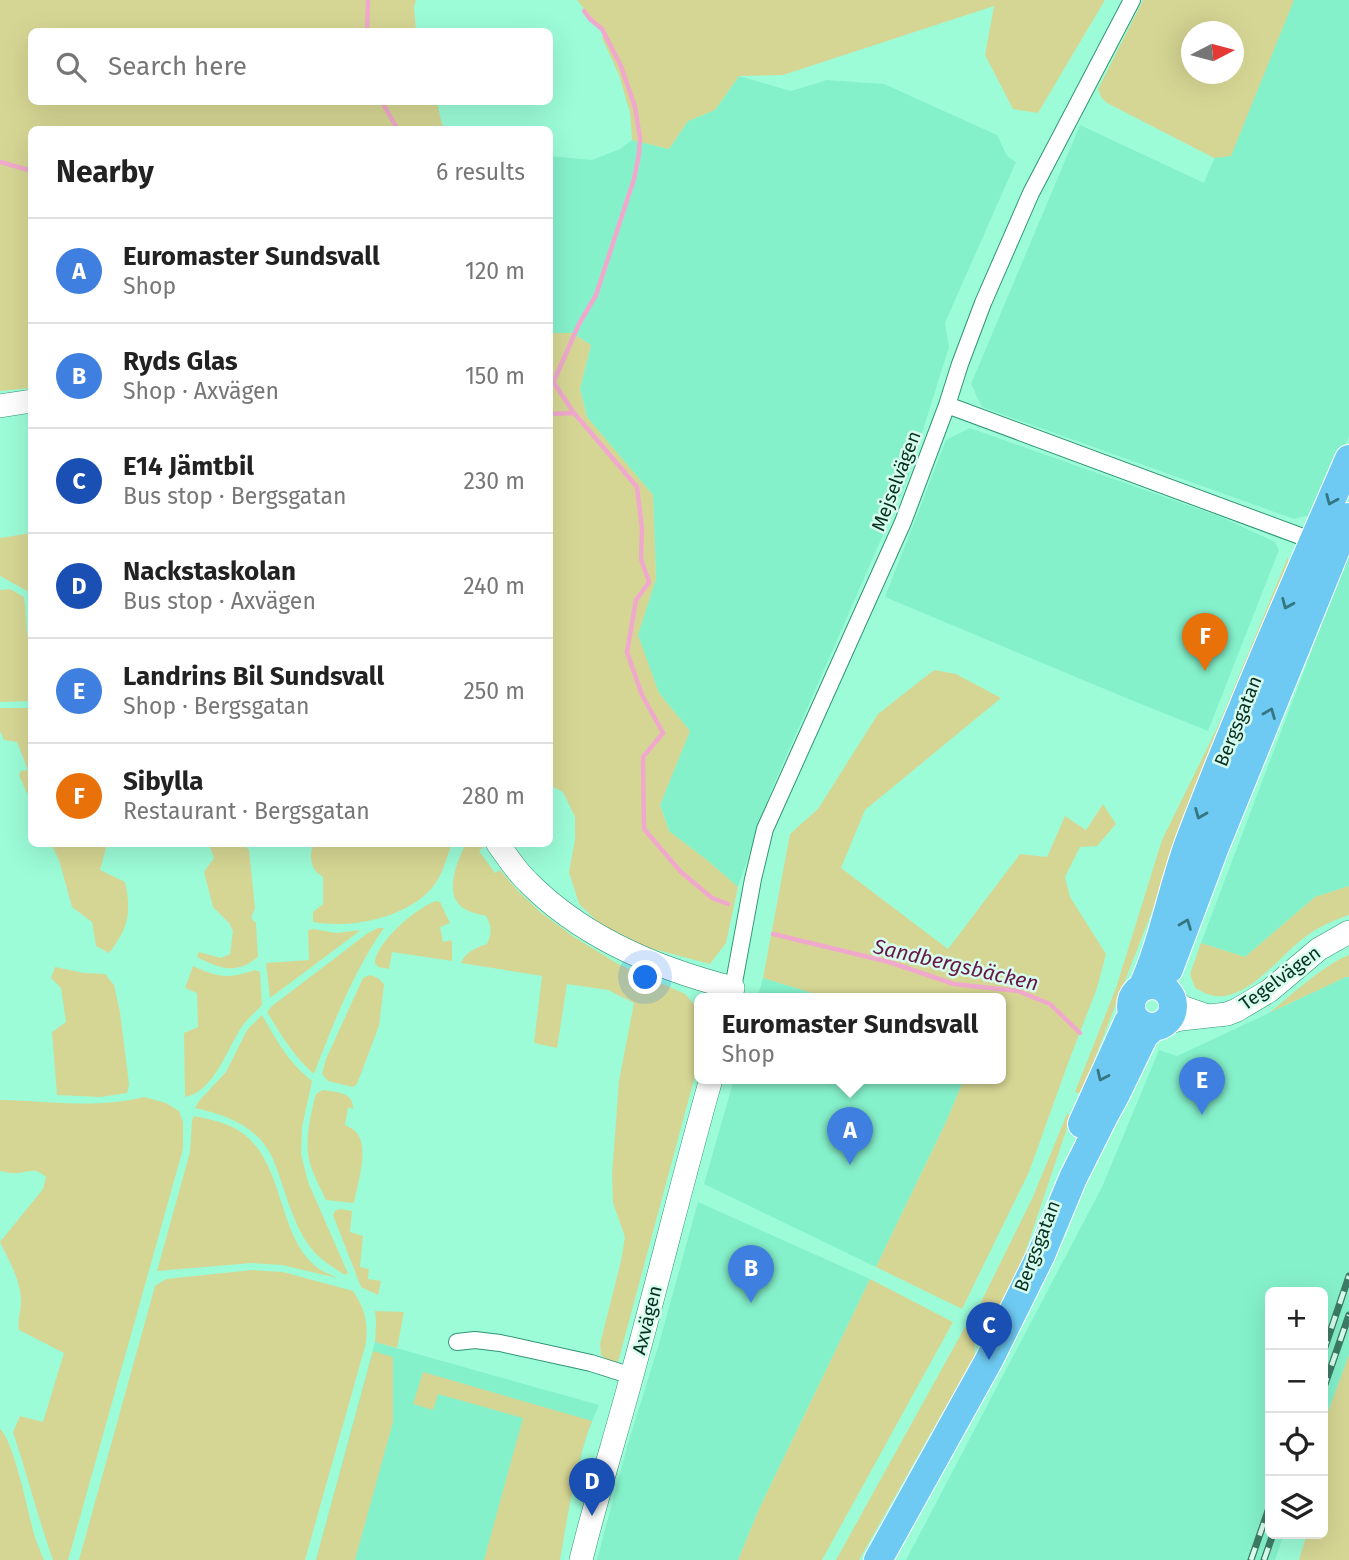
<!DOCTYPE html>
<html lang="en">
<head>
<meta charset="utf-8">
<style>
	:root { --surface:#fff; --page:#f2f2f2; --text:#222; --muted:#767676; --line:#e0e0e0; --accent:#db2777 }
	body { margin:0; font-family:"Fira Sans",sans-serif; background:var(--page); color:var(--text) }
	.controls { position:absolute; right:21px; bottom:21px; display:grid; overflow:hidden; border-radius:10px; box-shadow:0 7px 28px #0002 }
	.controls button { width:63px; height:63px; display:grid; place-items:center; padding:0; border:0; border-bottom:2px solid var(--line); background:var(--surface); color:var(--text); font:35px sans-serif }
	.compass { position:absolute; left:1181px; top:21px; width:63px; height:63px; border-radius:50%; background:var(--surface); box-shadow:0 7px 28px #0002; rotate:84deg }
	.you { position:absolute; left:646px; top:978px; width:24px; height:24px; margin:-18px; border:5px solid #fff; border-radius:50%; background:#1a73e8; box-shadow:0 0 0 10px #1a73e833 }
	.badge { display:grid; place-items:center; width:46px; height:46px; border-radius:50%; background:var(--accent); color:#fff; font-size:23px; font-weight:700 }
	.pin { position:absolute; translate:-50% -58px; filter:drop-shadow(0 2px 4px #0008) }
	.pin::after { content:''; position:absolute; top:37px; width:24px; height:21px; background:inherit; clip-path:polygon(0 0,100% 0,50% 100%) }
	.popup { position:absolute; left:694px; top:993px; width:312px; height:91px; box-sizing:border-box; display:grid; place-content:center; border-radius:10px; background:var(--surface); filter:drop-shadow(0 2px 5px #0005); font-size:23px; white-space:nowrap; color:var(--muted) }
	.popup b { font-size:26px; color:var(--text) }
	.popup::after { content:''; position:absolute; left:50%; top:100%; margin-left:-14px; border:14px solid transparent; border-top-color:var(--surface) }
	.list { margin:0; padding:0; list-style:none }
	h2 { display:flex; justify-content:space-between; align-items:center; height:91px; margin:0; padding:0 28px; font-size:30px }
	h2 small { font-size:23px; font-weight:400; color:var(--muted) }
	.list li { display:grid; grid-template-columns:46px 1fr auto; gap:21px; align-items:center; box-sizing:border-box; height:105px; padding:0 28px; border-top:2px solid var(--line) }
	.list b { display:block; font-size:26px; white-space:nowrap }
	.list p { margin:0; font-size:23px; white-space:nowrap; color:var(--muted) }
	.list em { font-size:23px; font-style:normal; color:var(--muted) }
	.icon { flex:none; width:38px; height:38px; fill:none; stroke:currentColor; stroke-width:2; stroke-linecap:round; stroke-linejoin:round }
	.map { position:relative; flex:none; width:1349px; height:1560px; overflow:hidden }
	.search { position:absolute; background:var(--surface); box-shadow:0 7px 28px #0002; left:28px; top:28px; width:525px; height:77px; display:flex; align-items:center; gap:18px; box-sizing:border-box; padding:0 24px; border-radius:10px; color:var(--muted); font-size:26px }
	.panel { position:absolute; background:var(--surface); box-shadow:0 7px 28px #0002; left:28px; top:126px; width:525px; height:721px; border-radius:10px }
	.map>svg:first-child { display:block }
	.built { fill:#85f1cb }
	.green { fill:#d6d694; fill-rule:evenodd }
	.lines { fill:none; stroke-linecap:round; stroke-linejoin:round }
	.stream { stroke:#f0a9cc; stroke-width:4.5 }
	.street-casing { stroke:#2f9575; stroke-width:18 }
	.secondary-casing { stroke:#2f9575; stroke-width:24 }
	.highway-casing { stroke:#fff; stroke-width:30 }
	.street { stroke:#fff; stroke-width:16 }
	.secondary { stroke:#fff; stroke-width:23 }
	.highway { stroke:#6ecaf2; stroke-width:28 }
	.rail-casing { stroke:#3c7b66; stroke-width:7 }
	.rail { stroke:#d8fced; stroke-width:4.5; stroke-dasharray:13; stroke-linecap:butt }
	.oneway { stroke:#347681 }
	.labels { text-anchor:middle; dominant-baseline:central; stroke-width:5; stroke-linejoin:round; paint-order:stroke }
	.street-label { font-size:19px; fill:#053124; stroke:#d8fced }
	.water-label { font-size:21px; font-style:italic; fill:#681748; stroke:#d8fced }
</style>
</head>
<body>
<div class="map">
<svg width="1349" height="1560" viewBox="0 0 1349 1560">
	<rect width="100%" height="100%" fill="#9cfcd8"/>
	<path class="built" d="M1280 0H1349V436L1317 513 1294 519 982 407 971 384 1080 125 1204 183Z
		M739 76 791 91 827 80 884 84 997 135 1007 156 1016 162 945 323 949 347 908 478 771 791 738 887 707 860 669 831 660 804 690 731 659 693 637 635 656 579 653 495 587 417 580 389 591 345 572 333H550V156L592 160 620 149 632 140 669 149 688 121 715 110Z
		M970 428 1221 517 1275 542 1279 550 1208 731 1126 698 885 597 946 440Z
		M1349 552V886L1315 897 1245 957 1201 943Z
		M1346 977H1349V1355L1323 1425V1292H1270V1534H1284L1275 1560H906L1102 1187 1159 1050 1177 1056Z
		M763 978 832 999H757Z
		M734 1079H964L946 1122 876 1267 704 1184Z
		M698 1202 870 1279 759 1509 738 1560H597L627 1447 658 1347Z
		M375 1342 599 1405 586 1436 568 1511 560 1560H316Z"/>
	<path class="green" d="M0 0H416L414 7 416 31 32 32V102H437L443 129 32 130 31 388 0 391Z
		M577 0H1105L1038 113 1013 109 985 55 994 6 783 75 739 76 715 110 688 121 669 149 632 140 630 113 619 75 602 38 604 28 594 21Z
		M1143 0H1294L1231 156 1214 158 1107 103 1101 97 1098 89ZM1192 32H1234V74H1192Z
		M550 333H572L591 345 580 389 587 417 653 495 656 579 638 635 659 693 690 731 660 805 669 831 707 860 738 887 726 943 710 964 646 947 599 923 579 904 569 872 575 840V817L563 792 550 785Z
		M31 533 32 591 29 592 0 576V538Z
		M1288 557 1289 571 1177 847 1081 1094 1075 1092 1116 988 1162 840 1219 724Z
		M10 589 24 597C27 614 25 633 31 650V701L0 702V590Z
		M934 670 956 674 1001 698 865 810 841 868 948 949 1020 854 1047 857 1065 816 1086 830 1103 804 1116 824 1097 846 1080 847 1065 877 1070 897 1106 954 1097 988 1067 1066 1029 1172 962 1309 876 1267 946 1122 964 1079H1001V999H832L763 978 790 834 818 809 878 714Z
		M0 708H31V802L19 775 21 771 28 770 17 742 4 740 0 731Z
		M51 844H107L100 870 125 882C132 912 128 929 109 953L96 946 92 922 72 907 59 860Z
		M209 844H242L249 850 255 908 251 918 256 923 258 957C236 975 221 969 197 957L199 952 221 958 230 954 233 931 229 923 213 907 204 872 214 858Z
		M313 844H452C447 856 443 873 435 884 415 912 368 925 335 924 328 924 320 923 313 922V912L323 904V877C310 869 309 857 313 844Z
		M466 844H482L484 846 479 851 495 873 500 870 518 891 539 911 574 937 618 964 685 994 699 1010V1061L618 1362 607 1360 601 1355 600 1344 621 1261 625 1237 613 1203 612 1174 619 1081 634 1003 608 990 567 984 557 1048 534 1043 542 976 461 963C465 952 476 948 487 944 492 933 492 927 486 916 479 914 471 913 465 909 442 897 457 860 466 844Z
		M1349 886V915C1334 920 1318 927 1305 937 1280 955 1245 1005 1210 995 1205 994 1200 990 1195 988L1190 974 1201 943 1245 957 1315 897Z
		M436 901 440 902 450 923 440 927 443 942 452 940V961L392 952 389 969 378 967 375 963C375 943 417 907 436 901Z
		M378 928H384C354 970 332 1026 314 1074 294 1057 281 1035 267 1012L272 1006 368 933Z
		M314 929 336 933 361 930 270 998 266 963 309 960 308 930Z
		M1349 955V977H1346L1269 1013C1289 997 1326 963 1349 955Z
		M193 966C219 978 228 979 255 970L260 972 262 1005C256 1012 248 1018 243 1025 227 1048 215 1091 185 1097L184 1033 198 1027 197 993 185 988Z
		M55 967 84 973 105 974 114 985 120 1012 129 1084 127 1093 100 1097 57 1095 52 1032 66 1022 61 988 51 978Z
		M370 975 378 978 384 984 379 1026 357 1084 353 1087 328 1081 322 1074 326 1059 363 978Z
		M262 1015C277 1041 288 1062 312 1081L302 1127 301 1154 308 1182 346 1269 348 1273 345 1275C333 1267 320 1260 311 1248 301 1236 295 1220 289 1205 284 1190 279 1174 273 1159 259 1127 227 1115 195 1108L199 1101 226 1072 247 1030Z
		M323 1090C336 1092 354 1092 353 1109L348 1107 345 1125C348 1127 352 1128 355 1131 371 1146 357 1184 354 1203L326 1200C319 1185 310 1169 308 1154 306 1134 311 1112 316 1094Z
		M144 1097 166 1103 179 1111 183 1122V1149L68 1560H53C38 1518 27 1474 13 1432L20 1416 43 1422 64 1353 19 1330C17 1320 21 1311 21 1302 21 1280 9 1261 0 1242L43 1189 46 1177C34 1167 32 1172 18 1173 12 1174 6 1172 0 1171V1100C49 1101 95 1109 144 1097Z
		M1067 1114 1071 1116 1025 1253 997 1311 975 1314 1032 1199Z
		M194 1116C208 1119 224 1122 236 1129 285 1157 275 1230 314 1265 320 1271 330 1274 337 1278L282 1265 252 1263 157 1271 190 1152 192 1120Z
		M340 1209 352 1211 350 1232 363 1236 360 1267 369 1269 368 1279 381 1281 378 1295 361 1287 333 1215 335 1211Z
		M252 1270 283 1272 353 1291C365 1309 368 1321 366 1343L305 1560H79L155 1286 166 1279Z
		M870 1279 953 1322 822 1560H738L759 1509Z
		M375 1311 404 1312 397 1348 375 1342 376 1322Z
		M965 1327 974 1337 975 1355 859 1560H836Z
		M373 1351 393 1357V1422L355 1560H316Z
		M1349 1355V1560H1299L1307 1534H1323V1425Z
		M423 1372 592 1421C575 1465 568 1514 560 1560H484L523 1418 438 1394 433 1410 413 1404Z
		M0 1429C14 1441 28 1512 34 1534 37 1543 40 1551 44 1560H0Z"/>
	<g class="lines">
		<path class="stream" d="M367 32 368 0
			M382 102 398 130
			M0 162 32 171
			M550 377 574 413
			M553 383 579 324 596 295 634 179 639 154 640 138 635 107 621 66 602 29 590 19 584 11
			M550 414 574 413 637 487 642 529 641 559 649 582 636 600 627 652 642 695 663 733 643 757 644 829 681 872 712 898 728 904
			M773 934 889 962 954 984 1018 991 1050 1004 1080 1033"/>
		<defs>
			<path id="street" d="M947 405 1319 543
				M733 988 753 879 765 829 903 522 947 405 960 364 983 303 1031 193 1132 0
				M457 1342 475 1340 500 1343 591 1363 632 1376"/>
			<path id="secondary" d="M0 406 32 401
				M498 844C507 856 516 871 528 882 583 938 658 969 733 988L730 999
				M1170 996 1182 1007 1205 1015
				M1163 1024 1181 1019 1227 1014 1237 1010 1269 991 1319 949 1349 932
				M581 1560C597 1494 618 1429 635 1364 661 1269 684 1174 711 1079"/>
			<path id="highway" d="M1169 969 1215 847 1349 517
				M1131 1006a21 21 0 1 1 42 0a21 21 0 1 1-42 0Z
				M1142 988C1164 940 1172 886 1191 837 1240 709 1295 584 1349 459
				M1082 1124 1128 1022 1134 1017
				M878 1560 989 1360 1041 1255 1073 1178 1104 1116 1117 1092 1144 1036 1153 1027"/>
		</defs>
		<use href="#street" class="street-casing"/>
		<use href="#secondary" class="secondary-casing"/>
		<use href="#highway" class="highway-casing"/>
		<use href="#street" class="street"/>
		<use href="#secondary" class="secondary"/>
		<use href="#highway" class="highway"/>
		<defs>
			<path id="rail" d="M1323 1353 1349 1276
				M1323 1390 1349 1315
				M1251 1560 1270 1505
				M1264 1560 1273 1534"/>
		</defs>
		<use href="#rail" class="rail-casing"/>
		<use href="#rail" class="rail"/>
	</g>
	<defs><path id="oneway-chevron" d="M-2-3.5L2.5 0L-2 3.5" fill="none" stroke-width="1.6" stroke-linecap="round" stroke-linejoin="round" transform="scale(1.75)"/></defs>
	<g class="oneway">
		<use href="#oneway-chevron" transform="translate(1331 500) rotate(113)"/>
		<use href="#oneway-chevron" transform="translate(1287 604) rotate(113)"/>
		<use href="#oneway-chevron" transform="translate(1270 713) rotate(-68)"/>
		<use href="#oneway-chevron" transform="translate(1200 814) rotate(112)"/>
		<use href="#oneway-chevron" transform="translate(1186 924) rotate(-69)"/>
		<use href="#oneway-chevron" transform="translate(1102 1076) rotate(115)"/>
	</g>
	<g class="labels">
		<g class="street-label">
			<text transform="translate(896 481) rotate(-69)">Mejselvägen</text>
			<text transform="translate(1238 721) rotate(-68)">Bergsgatan</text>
			<text transform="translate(1280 978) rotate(-36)">Tegelvägen</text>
			<text transform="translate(1037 1246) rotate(-69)">Bergsgatan</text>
			<text transform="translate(647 1320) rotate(-76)">Axvägen</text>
		</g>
		<g class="water-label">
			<text transform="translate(956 965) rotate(13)">Sandbergsbäcken</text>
		</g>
	</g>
</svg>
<div class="controls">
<button>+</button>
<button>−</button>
<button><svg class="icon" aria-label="locate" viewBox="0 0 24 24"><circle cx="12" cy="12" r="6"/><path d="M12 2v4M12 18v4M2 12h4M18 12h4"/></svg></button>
<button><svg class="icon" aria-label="layers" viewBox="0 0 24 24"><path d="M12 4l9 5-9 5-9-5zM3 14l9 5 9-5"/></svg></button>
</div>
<svg class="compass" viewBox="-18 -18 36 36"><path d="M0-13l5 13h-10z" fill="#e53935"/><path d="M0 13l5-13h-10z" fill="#767676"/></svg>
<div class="you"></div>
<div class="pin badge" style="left:850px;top:1165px;background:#3f7fe0">A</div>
<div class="popup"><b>Euromaster Sundsvall</b>Shop</div>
<div class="pin badge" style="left:751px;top:1303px;background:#3f7fe0">B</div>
<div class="pin badge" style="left:989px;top:1360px;background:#1a4fb4">C</div>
<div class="pin badge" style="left:592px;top:1516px;background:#1a4fb4">D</div>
<div class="pin badge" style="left:1202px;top:1115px;background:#3f7fe0">E</div>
<div class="pin badge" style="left:1205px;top:671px;background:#e8710a">F</div>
<div class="search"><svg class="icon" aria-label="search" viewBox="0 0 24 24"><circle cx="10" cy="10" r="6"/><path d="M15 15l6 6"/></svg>Search here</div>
<section class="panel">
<h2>Nearby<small>6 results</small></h2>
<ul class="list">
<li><span class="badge" style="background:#3f7fe0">A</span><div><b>Euromaster Sundsvall</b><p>Shop</p></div><em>120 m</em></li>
<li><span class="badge" style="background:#3f7fe0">B</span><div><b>Ryds Glas</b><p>Shop · Axvägen</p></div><em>150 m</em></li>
<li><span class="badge" style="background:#1a4fb4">C</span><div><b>E14 Jämtbil</b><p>Bus stop · Bergsgatan</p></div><em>230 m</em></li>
<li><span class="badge" style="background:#1a4fb4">D</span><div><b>Nackstaskolan</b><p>Bus stop · Axvägen</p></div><em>240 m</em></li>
<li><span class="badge" style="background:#3f7fe0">E</span><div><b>Landrins Bil Sundsvall</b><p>Shop · Bergsgatan</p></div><em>250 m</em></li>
<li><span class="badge" style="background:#e8710a">F</span><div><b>Sibylla</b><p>Restaurant · Bergsgatan</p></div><em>280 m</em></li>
</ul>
</section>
</div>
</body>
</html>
